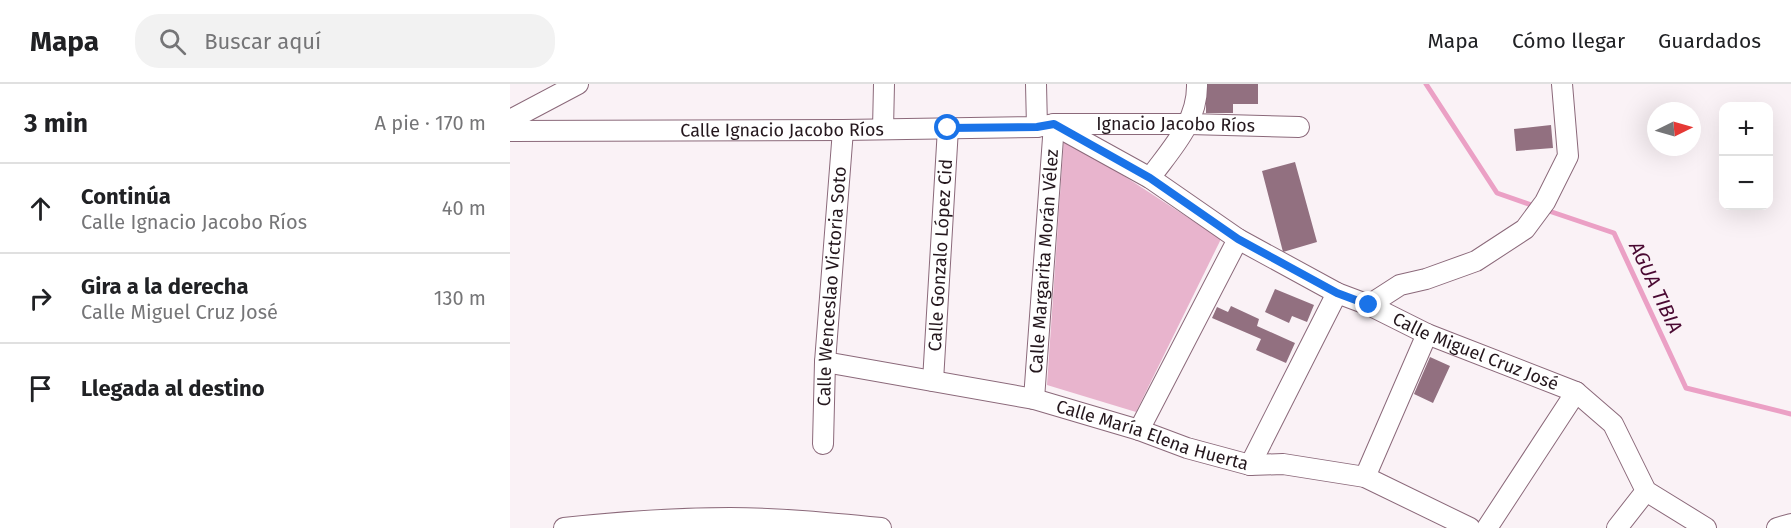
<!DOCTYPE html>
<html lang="es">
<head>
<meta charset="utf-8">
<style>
	:root { --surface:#fff; --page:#f2f2f2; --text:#202124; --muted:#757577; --line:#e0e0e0 }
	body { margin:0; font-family:"Fira Sans",sans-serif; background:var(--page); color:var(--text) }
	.controls { position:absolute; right:18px; top:18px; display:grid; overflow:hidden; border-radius:12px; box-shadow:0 6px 24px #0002 }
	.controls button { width:54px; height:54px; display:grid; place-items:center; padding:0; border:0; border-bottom:2px solid var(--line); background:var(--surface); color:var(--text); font:30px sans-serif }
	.compass { position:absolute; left:1137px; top:18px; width:54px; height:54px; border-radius:50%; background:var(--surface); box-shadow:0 6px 24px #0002; rotate:85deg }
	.stop { position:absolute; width:18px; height:18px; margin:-14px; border:4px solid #1a73e8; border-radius:50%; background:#fff }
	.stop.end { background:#1a73e8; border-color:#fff; box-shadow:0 2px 6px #0008 }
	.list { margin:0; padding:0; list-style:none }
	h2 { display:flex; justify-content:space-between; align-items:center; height:78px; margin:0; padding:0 24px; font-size:26px }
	h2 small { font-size:20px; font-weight:400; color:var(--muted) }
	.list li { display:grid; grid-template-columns:39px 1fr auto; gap:18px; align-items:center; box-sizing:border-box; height:90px; padding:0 24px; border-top:2px solid var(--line) }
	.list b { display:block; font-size:22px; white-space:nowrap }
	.list p { margin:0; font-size:20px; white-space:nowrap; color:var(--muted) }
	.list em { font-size:20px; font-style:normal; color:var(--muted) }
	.icon { flex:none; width:33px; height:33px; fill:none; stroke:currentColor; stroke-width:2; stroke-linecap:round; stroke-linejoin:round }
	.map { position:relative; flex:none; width:1281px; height:444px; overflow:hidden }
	header { display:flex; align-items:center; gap:36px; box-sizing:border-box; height:84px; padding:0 30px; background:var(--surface); border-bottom:2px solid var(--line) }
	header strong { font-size:28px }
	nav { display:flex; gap:33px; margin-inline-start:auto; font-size:21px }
	.search { width:420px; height:54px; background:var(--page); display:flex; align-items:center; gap:15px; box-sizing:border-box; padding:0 21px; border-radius:24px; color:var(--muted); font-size:22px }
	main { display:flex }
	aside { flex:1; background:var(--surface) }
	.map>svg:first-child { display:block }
	.green { fill:#e8b4cd }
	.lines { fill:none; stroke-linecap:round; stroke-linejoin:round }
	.stream { stroke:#eba0c5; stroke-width:5 }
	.building { fill:#927080 }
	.street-casing { stroke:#8b697a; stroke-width:22 }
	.street { stroke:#fff; stroke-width:20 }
	.route { stroke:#1a73e8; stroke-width:8 }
	.labels { text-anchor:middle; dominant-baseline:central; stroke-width:4.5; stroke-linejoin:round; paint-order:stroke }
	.street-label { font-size:18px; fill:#24171d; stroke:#faf2f6 }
	.water-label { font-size:20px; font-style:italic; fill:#4a0932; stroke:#faf2f6 }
</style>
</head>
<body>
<header>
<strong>Mapa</strong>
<div class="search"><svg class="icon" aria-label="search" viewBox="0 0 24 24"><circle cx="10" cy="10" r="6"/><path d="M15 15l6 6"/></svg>Buscar aquí</div>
<nav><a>Mapa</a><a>Cómo llegar</a><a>Guardados</a></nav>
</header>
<main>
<aside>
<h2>3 min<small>A pie · 170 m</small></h2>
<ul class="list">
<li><svg class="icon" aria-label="ahead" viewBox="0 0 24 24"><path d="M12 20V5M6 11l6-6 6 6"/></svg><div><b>Continúa</b><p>Calle Ignacio Jacobo Ríos</p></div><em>40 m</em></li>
<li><svg class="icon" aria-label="right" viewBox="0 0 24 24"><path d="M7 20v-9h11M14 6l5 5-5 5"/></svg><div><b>Gira a la derecha</b><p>Calle Miguel Cruz José</p></div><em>130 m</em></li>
<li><svg class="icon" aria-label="arrive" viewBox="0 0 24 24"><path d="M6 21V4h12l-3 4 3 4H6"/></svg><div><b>Llegada al destino</b></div></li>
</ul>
</aside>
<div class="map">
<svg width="1281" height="444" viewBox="0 0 1281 444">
	<rect width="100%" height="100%" fill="#faf2f6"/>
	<path class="green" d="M554 53 711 155 626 328 537 301Z"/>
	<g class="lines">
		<path class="stream" d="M916 0 987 109 1027 123
			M1036 126 1104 149 1176 304 1281 330"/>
	</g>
	<path class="building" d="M696 0H748V20H723V29H696Z
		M1041 41 1043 64 1006 67 1004 45Z
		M785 78 807 158 773 168 752 87Z
		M765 205 804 221 797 238 782 232 779 239 755 228Z
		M721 222 749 235 747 242 785 259 776 279 746 266 751 255 702 234 707 223 718 228Z
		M920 273 940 282 923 319 904 310Z"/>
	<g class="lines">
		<defs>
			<g id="street">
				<path d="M526 0 527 43"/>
				<path d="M0 36 68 0"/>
				<path id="s1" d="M546 42 640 94 728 155 827 209 859 221 917 250 1066 308 1103 340 1136 407 1196 444"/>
				<path d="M373 45 374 0"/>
				<path id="s2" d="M0 47 333 46 527 43 544 40H679L789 43"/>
				<path d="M640 94C661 65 688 38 687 0"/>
				<path d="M859 221 890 201 916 195 966 177 1015 145 1035 118 1058 72 1052 0"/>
				<path id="s3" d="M315 278 524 315 629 346 677 364 740 381 773 380 855 393 960 444"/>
				<path id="s4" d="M423 297 438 44"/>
				<path id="s5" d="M524 315 544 40"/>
				<path d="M629 346 728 155"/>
				<path id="s6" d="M313 360 315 278 333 46"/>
				<path d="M740 381 827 209"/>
				<path d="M855 393 917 250"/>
				<path d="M54 444C109 438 165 434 220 434 270 434 321 439 371 444"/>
				<path d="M977 444 1066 308"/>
				<path d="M1107 444 1136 407"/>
				<path d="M1267 444 1281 440"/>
			</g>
		</defs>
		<use href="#street" class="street-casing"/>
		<use href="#street" class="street"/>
	</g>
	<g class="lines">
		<path class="route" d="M438 44 527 43 544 40 640 94 728 155 827 209 859 221"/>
	</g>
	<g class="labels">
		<g class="street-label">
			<text stroke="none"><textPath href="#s2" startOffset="666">Ignacio Jacobo Ríos</textPath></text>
			<text stroke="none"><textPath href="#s2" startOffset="272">Calle Ignacio Jacobo Ríos</textPath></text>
			<text stroke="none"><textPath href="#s4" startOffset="126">Calle Gonzalo López Cid</textPath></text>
			<text stroke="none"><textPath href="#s5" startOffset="138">Calle Margarita Morán Vélez</textPath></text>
			<text stroke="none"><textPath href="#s6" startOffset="158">Calle Wenceslao Victoria Soto</textPath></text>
			<text stroke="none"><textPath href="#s1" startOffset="478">Calle Miguel Cruz José</textPath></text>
			<text stroke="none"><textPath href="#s3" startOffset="336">Calle María Elena Huerta</textPath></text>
		</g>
		<g class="water-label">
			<text transform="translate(1146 203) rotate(65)">AGUA TIBIA</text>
		</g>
	</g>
</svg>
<div class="controls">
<button>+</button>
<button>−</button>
</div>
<svg class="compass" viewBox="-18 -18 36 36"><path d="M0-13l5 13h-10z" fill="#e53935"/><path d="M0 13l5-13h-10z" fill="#757577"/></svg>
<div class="stop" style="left:438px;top:44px"></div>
<div class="stop end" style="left:859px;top:221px"></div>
</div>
</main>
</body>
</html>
